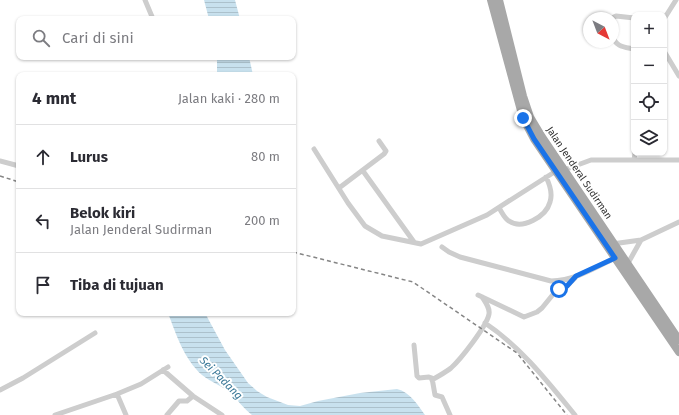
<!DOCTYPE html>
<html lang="id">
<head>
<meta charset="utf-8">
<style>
	:root { --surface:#fff; --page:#f7f7f7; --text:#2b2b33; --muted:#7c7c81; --line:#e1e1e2 }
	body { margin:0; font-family:"Fira Sans",sans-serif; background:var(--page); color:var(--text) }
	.controls { position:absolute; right:12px; top:12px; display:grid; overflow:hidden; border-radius:8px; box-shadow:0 1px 3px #0004 }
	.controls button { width:36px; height:36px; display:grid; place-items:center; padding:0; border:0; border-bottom:1px solid var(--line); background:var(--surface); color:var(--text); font:20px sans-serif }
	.compass { position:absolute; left:583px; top:12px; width:36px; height:36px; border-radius:50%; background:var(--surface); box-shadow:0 1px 3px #0004; rotate:138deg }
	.stop { position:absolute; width:12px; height:12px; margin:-9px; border:3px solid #1a73e8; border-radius:50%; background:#fff }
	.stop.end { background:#1a73e8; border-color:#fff; box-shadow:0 1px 4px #0008 }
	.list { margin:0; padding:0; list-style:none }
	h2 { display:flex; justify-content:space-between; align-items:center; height:52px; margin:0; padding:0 16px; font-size:17px }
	h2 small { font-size:13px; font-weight:400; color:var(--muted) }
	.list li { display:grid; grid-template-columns:26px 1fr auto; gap:12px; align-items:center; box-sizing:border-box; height:64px; padding:0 16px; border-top:1px solid var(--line) }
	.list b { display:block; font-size:15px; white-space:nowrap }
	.list p { margin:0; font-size:13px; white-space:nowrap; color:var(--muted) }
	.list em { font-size:13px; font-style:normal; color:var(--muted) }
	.icon { flex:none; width:22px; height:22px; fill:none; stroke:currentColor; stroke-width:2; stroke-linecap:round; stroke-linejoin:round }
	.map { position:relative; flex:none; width:679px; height:415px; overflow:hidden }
	.search { position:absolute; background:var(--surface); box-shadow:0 1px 3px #0004; left:16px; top:16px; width:280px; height:44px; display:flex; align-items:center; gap:10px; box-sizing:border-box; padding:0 14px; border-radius:8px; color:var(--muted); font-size:15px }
	.panel { position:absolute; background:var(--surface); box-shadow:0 1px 3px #0004; left:16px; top:72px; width:280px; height:244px; border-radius:8px }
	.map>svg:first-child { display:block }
	.water { fill:url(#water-rules) }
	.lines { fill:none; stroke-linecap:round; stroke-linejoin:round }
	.street { stroke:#cdcdcd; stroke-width:5 }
	.primary { stroke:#a8a8a8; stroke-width:8 }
	.rail { stroke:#858585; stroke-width:1.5; stroke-dasharray:4 3; stroke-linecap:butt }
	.route { stroke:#1a73e8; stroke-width:5 }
	.labels { text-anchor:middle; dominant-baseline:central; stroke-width:4; stroke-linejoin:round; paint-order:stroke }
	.street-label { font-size:10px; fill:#303030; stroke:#fff }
	.water-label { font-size:11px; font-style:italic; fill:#387797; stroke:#fff }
</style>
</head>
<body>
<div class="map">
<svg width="679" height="415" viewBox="0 0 679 415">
	<defs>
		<pattern id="water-rules" width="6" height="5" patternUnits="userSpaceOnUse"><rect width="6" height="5" fill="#c8e1ee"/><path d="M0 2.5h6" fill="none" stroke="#acc1cc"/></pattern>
	</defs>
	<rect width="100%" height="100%" fill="#fff"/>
	<path class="water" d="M204 0H235L240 19H209Z
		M217 57H249L253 75H217Z
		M168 313H205L225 350 248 383 257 391 267 397 288 405 300 406 318 401 360 393 397 389C410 392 418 405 425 415H252C244 409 238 400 230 393 221 385 211 382 202 375 184 359 176 334 168 313Z"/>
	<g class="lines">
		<path class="street" d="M145 0 153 19
			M612 18 616 16 634 18
			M664 19 676 0
			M613 36C615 47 625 47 634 49
			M664 51 679 76
			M314 149 348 203 365 226 382 236 421 244 487 215 556 171
			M634 160 635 153
			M0 161 19 166
			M564 170 591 160H679
			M363 171 414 242
			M339 188 384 154 386 151 379 141
			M499 208C502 212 504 218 509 221 522 230 546 217 550 202 553 193 550 185 546 177
			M612 244 641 240 679 222
			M442 247 449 252 460 257 551 281C574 281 595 268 615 258
			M627 265 641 240
			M478 295 524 317 537 312 542 308 555 292 567 286 575 278
			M485 323C521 347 548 382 575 415
			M414 345 417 376 419 378 429 377 432 378 435 395 442 397 450 415
			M163 370 193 396 222 415
			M432 380C438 376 445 373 451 368 460 360 487 326 489 314 490 308 486 303 482 297
			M0 390 23 378 95 333
			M55 415 117 394
			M126 415 117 394 141 384 168 367
			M167 415 179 401H187L193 396"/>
		<path class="primary" d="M491 0 523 118 534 139 679 352
			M499 0 523 96 530 117 542 137 679 340"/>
		<path class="rail" d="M0 176 19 182
			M293 252 413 282 517 353 567 415"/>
	</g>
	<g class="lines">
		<path class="route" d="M523 118 534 139 615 258 576 276 567 286 559 289"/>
	</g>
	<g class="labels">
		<g class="street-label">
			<text transform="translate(579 173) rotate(56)">Jalan Jenderal Sudirman</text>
		</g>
		<g class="water-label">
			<text transform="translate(221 378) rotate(45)">Sei Padang</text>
		</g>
	</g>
</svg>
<div class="controls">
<button>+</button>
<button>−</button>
<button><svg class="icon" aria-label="locate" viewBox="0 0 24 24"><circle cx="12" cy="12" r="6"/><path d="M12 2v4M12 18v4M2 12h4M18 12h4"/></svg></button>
<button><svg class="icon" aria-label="layers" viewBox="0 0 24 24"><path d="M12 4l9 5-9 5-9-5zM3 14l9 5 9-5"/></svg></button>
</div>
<svg class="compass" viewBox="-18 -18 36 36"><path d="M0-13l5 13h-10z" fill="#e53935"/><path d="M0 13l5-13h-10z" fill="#7c7c81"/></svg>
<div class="stop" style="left:559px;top:289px"></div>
<div class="stop end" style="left:523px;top:118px"></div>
<div class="search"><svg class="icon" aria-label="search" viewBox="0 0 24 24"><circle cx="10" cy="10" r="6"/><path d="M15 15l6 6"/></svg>Cari di sini</div>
<section class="panel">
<h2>4 mnt<small>Jalan kaki · 280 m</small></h2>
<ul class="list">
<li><svg class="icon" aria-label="ahead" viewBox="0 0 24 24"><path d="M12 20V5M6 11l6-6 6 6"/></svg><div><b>Lurus</b></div><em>80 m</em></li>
<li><svg class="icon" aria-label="left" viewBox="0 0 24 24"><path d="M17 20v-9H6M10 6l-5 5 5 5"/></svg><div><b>Belok kiri</b><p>Jalan Jenderal Sudirman</p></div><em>200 m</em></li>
<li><svg class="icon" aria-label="arrive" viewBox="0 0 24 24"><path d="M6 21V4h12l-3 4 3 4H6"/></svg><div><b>Tiba di tujuan</b></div></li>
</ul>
</section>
</div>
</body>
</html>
